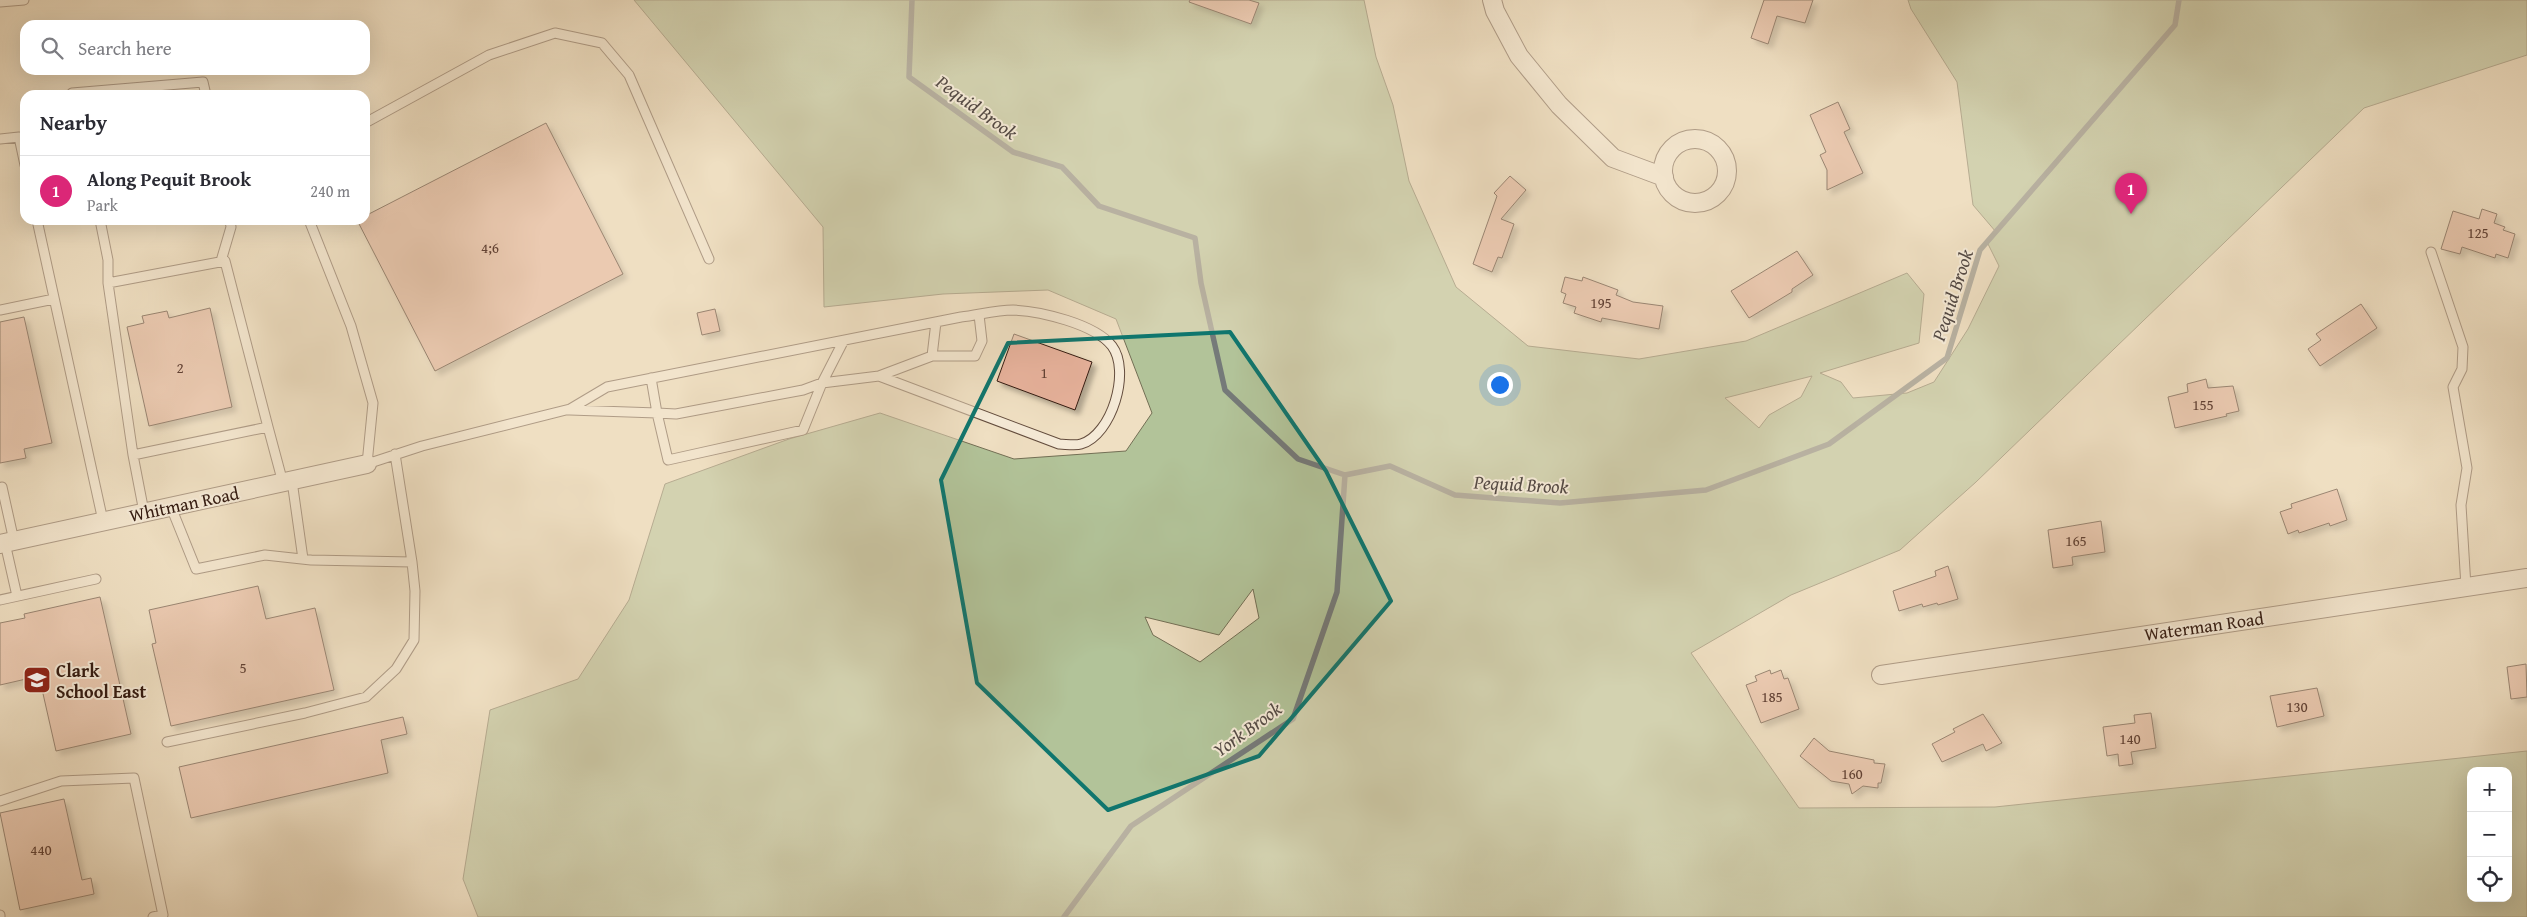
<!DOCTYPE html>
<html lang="en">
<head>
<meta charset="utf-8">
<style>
	:root { --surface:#fff; --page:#f2f2f3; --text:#2b2b33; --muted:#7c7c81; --line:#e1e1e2; --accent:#db2777 }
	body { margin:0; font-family:"Gentium Book Plus",serif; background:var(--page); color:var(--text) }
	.controls { position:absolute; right:15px; bottom:15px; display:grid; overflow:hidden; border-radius:10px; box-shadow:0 5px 20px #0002 }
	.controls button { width:45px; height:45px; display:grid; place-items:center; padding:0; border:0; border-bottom:1px solid var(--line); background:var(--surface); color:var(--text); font:25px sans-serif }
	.you { position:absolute; left:1499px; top:384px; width:18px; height:18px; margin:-12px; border:4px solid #fff; border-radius:50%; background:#1a73e8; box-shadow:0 0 0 8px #1a73e833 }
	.badge { display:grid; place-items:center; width:32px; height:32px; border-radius:50%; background:var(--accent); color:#fff; font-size:16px; font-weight:700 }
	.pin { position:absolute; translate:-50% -41px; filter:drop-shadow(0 1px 2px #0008) }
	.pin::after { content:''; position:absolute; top:26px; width:18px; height:15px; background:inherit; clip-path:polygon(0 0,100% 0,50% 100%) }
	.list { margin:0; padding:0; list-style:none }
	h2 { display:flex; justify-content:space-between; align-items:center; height:65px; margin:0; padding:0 20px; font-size:21px }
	h2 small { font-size:16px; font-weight:400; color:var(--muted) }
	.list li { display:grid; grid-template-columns:32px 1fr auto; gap:15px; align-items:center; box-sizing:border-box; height:70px; padding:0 20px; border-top:1px solid var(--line) }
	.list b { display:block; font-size:19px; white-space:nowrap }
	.list p { margin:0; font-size:16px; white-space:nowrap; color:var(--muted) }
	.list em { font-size:16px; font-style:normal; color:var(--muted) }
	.icon { flex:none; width:28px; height:28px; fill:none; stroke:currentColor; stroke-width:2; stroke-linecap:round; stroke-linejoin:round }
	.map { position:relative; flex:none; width:2527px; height:917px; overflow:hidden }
	.search { position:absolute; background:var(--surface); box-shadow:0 5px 20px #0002; left:20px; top:20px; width:350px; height:55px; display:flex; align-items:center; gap:12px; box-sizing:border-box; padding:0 18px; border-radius:15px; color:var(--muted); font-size:19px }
	.panel { position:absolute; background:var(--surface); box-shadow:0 5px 20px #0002; left:20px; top:90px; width:350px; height:135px; border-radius:15px }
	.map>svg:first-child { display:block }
	.green { fill:#b2c399; stroke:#736f55; fill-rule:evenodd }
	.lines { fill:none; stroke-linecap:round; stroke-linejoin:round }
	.stream { stroke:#757a79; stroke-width:5.5 }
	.building { fill:#e7b29c; stroke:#341b11; filter:url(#shadow) }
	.service-casing { stroke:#634c3d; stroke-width:11 }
	.minor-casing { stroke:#634c3d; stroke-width:20 }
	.service { stroke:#f5ead7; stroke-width:9 }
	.minor { stroke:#f5ead7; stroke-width:18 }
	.marked { fill:none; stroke:#0f766e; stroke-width:4; stroke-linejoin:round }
	.labels { text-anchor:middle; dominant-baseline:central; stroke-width:4; stroke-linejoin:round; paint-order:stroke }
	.number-label { font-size:15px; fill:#614134 }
	.street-label { font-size:18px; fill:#341b11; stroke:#f5ead7 }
	.poi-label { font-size:18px; font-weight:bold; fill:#341b11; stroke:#f5ead7; text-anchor:start }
	.water-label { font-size:19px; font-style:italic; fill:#544a45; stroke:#f5ead7 }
</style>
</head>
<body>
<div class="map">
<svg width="2527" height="917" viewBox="0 0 2527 917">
	<defs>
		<filter id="shadow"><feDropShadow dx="4.5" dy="4.5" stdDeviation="2.5" flood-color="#0004"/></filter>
	</defs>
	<rect width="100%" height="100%" fill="#efdfc2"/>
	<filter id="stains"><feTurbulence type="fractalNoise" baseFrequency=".004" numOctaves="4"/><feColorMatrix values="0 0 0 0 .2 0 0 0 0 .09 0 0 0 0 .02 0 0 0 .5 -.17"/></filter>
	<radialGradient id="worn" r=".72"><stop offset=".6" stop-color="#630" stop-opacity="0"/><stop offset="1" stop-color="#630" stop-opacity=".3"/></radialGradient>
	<path class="green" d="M634 0H1364L1376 57 1393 105 1409 181 1456 287 1528 346 1639 359 1746 341 1907 273 1924 294 1919 343 1820 373 1841 382 1853 398 1907 393 1934 382 1968 329 1999 266 1987 242 1996 232 1973 205 1957 82 1911 9 1908 0H2527V55L2364 108 1976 482 1900 550 1791 595 1691 653 1799 808 1995 807 2527 751V917H478L463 879 490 710 578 679 629 600 665 484 789 439 880 413 1014 459 1126 451 1152 413 1116 319 1048 290 943 294 824 307 823 227ZM1812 376 1801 397 1769 415 1759 428 1725 398ZM1253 589 1259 618 1200 662 1153 635 1145 617 1219 635ZM2471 771H2508V898H2471Z"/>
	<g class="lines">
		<path class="stream" d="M912 0 909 77 1013 152 1062 167 1099 206 1195 238 1201 283 1225 390 1298 459 1345 475 1390 466 1455 495 1560 503 1706 490 1829 444 1947 358 1980 250 2175 25 2179 0
			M1064 917 1131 826 1293 719 1337 592 1345 475"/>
	</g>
	<path class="building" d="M1190 0H1249L1259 3 1251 24 1189 2Z
		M1764 0H1813L1805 23 1777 16 1768 44 1751 38Z
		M1838 102 1850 129 1844 132 1863 173 1827 190V170L1820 155 1826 152 1810 115Z
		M546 123 623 274 435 371 357 220H365V216Z
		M1510 176 1526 190 1501 219 1514 224 1502 258 1498 257 1492 272 1473 264 1497 196 1494 193Z
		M2482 209 2497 214 2494 223 2505 227 2503 230 2515 234 2508 258 2496 254 2495 258 2462 247 2460 254 2441 249 2453 211 2479 219Z
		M1797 251 1813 275 1792 289V292L1749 318 1731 291Z
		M1565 277 1582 281 1583 277 1618 290 1616 295 1633 302 1663 306 1659 329 1602 318 1601 322 1574 313 1576 307 1563 303 1566 294 1561 292Z
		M2361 304 2377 328 2320 366 2308 349 2321 340 2316 334Z
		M210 308 232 407 149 426 127 327 144 323 142 316 167 311 169 318Z
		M715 309 720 331 702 335 697 313Z
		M24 317 52 443 24 449 26 458 0 463V322Z
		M1014 334 1092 362 1075 410 997 381Z
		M2206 379 2208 388 2233 386 2239 411 2226 414 2227 416 2175 428 2168 397 2188 392 2187 384Z
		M2337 489 2347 520 2330 526 2329 523 2299 533 2298 530 2288 534 2280 512 2292 508 2291 504Z
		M2101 521 2105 552 2072 557 2073 565 2053 568 2048 530Z
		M1948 566 1958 599 1938 605 1937 603 1923 607 1922 604 1899 611 1893 591 1936 576 1935 571Z
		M258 586 266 619 315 608 334 690 171 726 152 644 156 643 149 610Z
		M100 597 131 734 56 751 39 676 0 685V623L25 618 24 614Z
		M2526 664 2527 697 2511 699 2507 667Z
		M1770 670 1771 674 1781 670 1784 679 1788 678 1799 709 1761 723 1746 685 1757 681 1755 676Z
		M2317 688 2324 716 2277 727 2270 696Z
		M2151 713 2156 748 2131 752 2133 764 2119 766 2118 754 2107 756 2103 727 2135 723 2134 715Z
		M1983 714 2002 743 1986 751 1983 744 1942 762 1932 744 1955 732 1953 729Z
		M403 717 407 734 381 740 388 773 191 818 179 767Z
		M1814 738 1829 751 1874 760V763L1885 764 1881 783H1878V788L1863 786 1852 794 1849 784 1831 781 1800 756Z
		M64 799 82 880 91 878 94 894 20 910 0 813Z"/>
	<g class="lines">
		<defs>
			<path id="service" d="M0 2 24 0
				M73 95 72 93 203 82 206 95
				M365 123 489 55 555 33 602 43 629 75 709 259
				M0 139 19 137 25 165
				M37 220 103 521
				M100 220 108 260V283
				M309 220 351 326 373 403 367 464 422 446 570 409 607 387 961 317C978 315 996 310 1013 310 1040 311 1095 324 1112 346 1131 371 1112 435 1081 444 1075 446 1065 444 1059 444L879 376 822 383 843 342
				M2431 252 2463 347 2462 369 2453 387 2467 468 2461 505 2466 587
				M221 261 231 227 230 220
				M0 310 54 299
				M932 356 936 322
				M879 376 932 356H975L982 341 979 315
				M822 383 803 430 668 460 657 413 676 414 803 390Z
				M570 410 657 413 651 378
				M395 454 412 562
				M133 455 108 283 225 261 268 427
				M292 481 303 559
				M0 488 2 487 14 541
				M144 512 133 455 268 427 283 483
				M5 543 17 596
				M0 600 96 579
				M167 742 305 713 366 697 396 669 414 640 415 591 412 562 311 560 265 555 196 569 171 507
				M0 801 61 781 134 778 163 915 153 917
				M0 915V917"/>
			<path id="minor" d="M1492 0 1495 11 1519 56 1559 105 1613 158 1664 177
				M1663 171a32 32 0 1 1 64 0a32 32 0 1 1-64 0Z
				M0 544 367 464
				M1881 675 2527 578"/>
		</defs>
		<use href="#service" class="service-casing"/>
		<use href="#minor" class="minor-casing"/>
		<use href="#service" class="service"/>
		<use href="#minor" class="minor"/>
	</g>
	<path d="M0 0H2527V917H0ZM1230 332 1326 471 1391 601 1259 756 1108 810 977 683 941 480 1008 343Z" fill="#efdfc2" fill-opacity=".55" fill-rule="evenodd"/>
	<path class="marked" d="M1230 332 1326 471 1391 601 1259 756 1108 810 977 683 941 480 1008 343Z"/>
	<defs>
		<symbol id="school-square" viewBox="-11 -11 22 22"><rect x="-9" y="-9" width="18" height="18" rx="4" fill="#8f2418" stroke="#f5ead7"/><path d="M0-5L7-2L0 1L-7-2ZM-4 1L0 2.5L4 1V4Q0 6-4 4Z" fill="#fff"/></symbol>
	</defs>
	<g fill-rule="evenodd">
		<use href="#school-square" x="21" y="664" width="32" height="32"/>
	</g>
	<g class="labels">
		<g class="number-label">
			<text x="2478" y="232">125</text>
			<text x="490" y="247">4;6</text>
			<text x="1601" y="302">195</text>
			<text x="180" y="367">2</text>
			<text x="1044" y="372">1</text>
			<text x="2203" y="404">155</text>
			<text x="2076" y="540">165</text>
			<text x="243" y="667">5</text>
			<text x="1772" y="696">185</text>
			<text x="2297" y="706">130</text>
			<text x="2130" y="738">140</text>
			<text x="1852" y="773">160</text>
			<text x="41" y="849">440</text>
		</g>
		<g class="street-label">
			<text transform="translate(184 504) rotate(-12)">Whitman Road</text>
			<text transform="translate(2204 626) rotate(-8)">Waterman Road</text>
		</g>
		<g class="poi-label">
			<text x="56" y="670">Clark<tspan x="56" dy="21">School East</tspan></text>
		</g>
		<g class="water-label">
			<text transform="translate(977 107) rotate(36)">Pequid Brook</text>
			<text transform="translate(1952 295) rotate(-72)">Pequid Brook</text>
			<text transform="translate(1521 484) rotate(3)">Pequid Brook</text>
			<text transform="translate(1247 729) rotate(-36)">York Brook</text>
		</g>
	</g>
	<rect width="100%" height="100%" filter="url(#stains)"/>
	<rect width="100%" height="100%" fill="url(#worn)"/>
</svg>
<div class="controls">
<button>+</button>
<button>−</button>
<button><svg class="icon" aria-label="locate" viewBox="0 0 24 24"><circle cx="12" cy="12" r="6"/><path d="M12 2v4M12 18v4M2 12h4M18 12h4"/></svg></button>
</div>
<div class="you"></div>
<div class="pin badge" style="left:2131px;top:214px">1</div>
<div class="search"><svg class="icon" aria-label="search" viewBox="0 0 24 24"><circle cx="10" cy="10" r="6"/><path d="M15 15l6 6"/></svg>Search here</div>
<section class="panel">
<h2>Nearby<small></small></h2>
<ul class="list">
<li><span class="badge">1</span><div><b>Along Pequit Brook</b><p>Park</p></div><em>240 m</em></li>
</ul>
</section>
</div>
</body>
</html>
